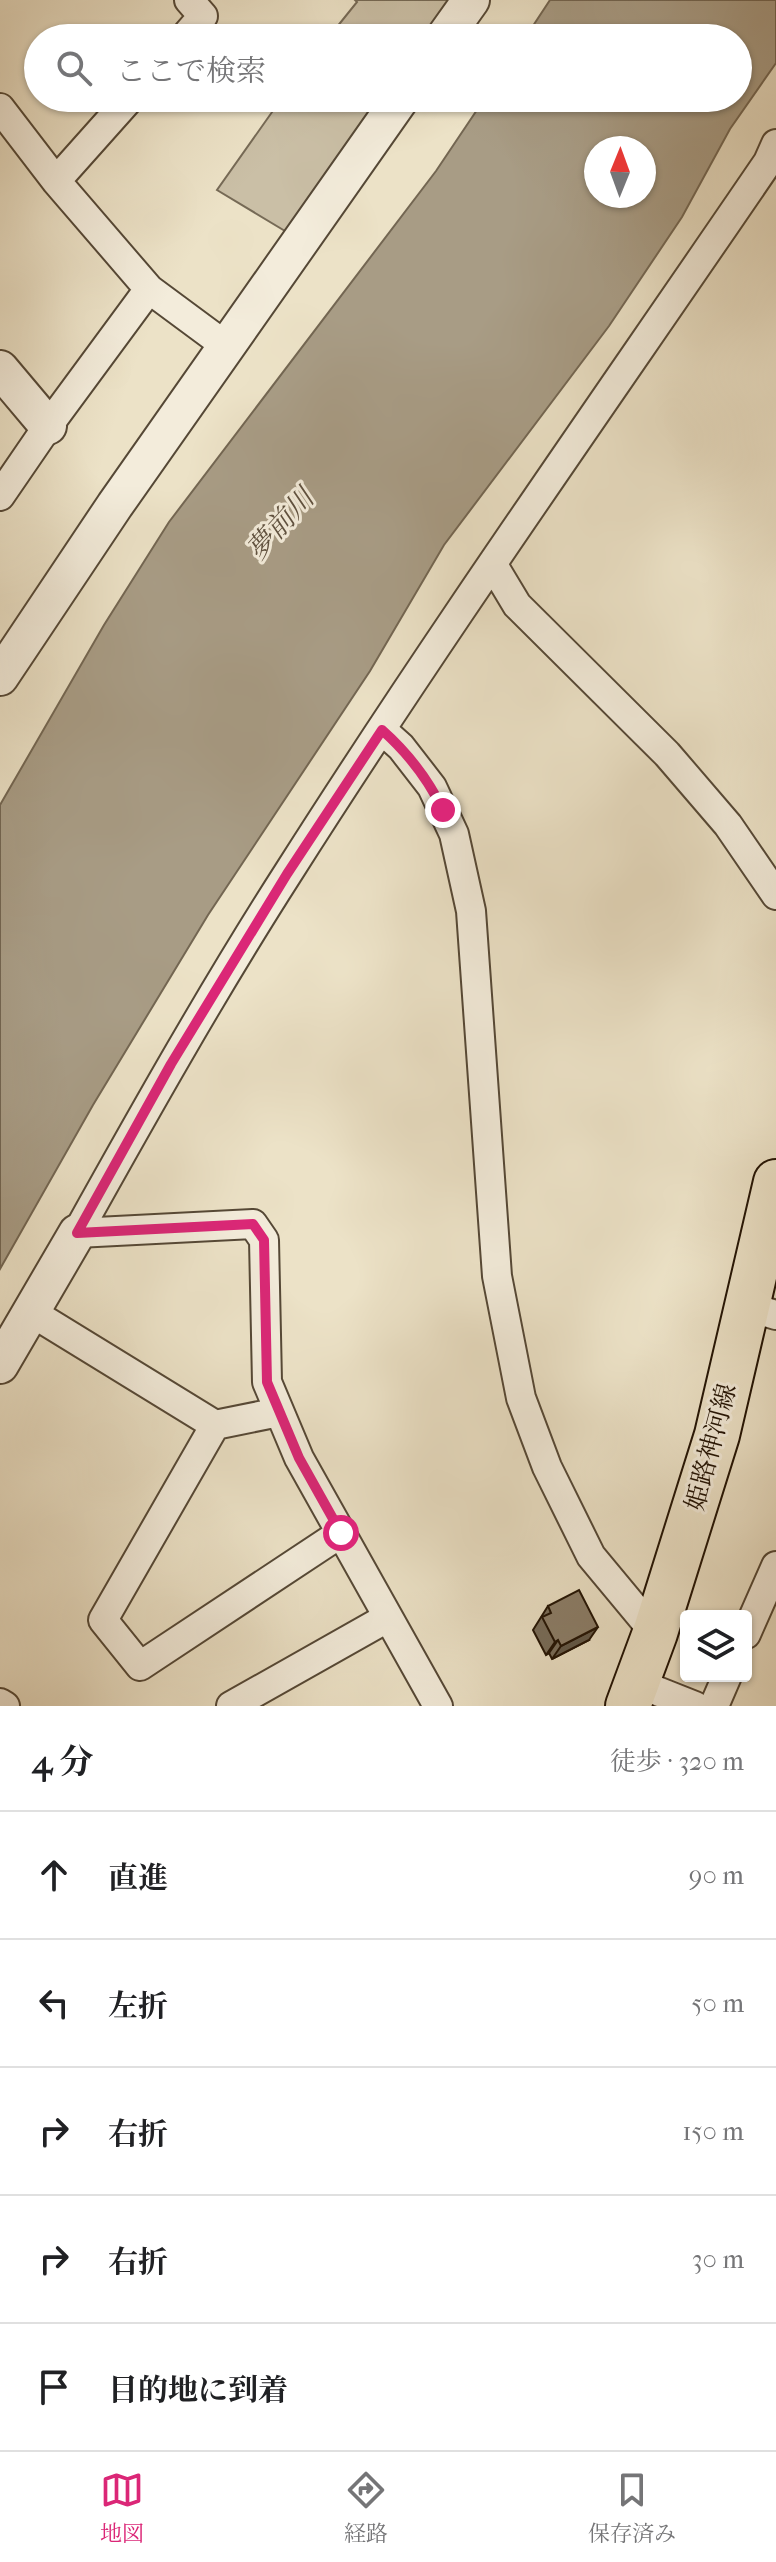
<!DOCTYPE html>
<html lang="ja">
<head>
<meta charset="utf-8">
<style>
	:root { --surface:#fff; --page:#f6f6f6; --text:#202124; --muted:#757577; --line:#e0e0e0; --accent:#db2777 }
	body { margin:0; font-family:"IM FELL French Canon","Noto Serif JP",serif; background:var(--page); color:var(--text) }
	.controls { position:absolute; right:24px; bottom:24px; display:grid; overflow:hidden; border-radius:8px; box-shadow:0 2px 6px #0004 }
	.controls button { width:72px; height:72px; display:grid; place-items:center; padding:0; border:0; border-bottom:2px solid var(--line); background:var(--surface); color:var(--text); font:40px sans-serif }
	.compass { position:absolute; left:584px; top:136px; width:72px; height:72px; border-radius:50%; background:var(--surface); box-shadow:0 2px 6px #0004; rotate:1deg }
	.stop { position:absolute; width:24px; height:24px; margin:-18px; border:6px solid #db2777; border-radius:50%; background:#fff }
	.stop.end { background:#db2777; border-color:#fff; box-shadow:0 2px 8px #0008 }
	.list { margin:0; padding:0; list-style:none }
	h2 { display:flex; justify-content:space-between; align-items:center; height:104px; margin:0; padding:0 32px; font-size:34px }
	h2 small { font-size:26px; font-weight:400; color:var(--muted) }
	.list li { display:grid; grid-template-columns:52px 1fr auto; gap:24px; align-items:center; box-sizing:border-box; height:128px; padding:0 32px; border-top:2px solid var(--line) }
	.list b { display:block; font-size:30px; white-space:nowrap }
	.list em { font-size:26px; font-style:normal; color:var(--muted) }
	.icon { flex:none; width:44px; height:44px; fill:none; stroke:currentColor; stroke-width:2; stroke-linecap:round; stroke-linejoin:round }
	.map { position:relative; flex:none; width:776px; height:1706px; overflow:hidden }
	.search { position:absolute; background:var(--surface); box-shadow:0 2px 6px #0004; left:24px; right:24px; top:24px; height:88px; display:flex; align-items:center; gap:20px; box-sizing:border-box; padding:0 28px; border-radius:44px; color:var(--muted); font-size:30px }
	.sheet { height:744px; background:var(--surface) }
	nav { display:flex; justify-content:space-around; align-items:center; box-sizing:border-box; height:112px; border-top:2px solid var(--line); background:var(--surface); font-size:22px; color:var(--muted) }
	nav a { display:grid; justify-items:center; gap:4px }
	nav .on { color:var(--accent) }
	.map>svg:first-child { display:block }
	.green { fill:#cabfa6; stroke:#766a56; stroke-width:2 }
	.water { fill:#a89c85; stroke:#736652; stroke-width:2; fill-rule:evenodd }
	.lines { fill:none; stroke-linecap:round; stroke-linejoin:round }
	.minor-casing { stroke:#554836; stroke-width:32 }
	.tertiary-casing { stroke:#554836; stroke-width:40 }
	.primary-casing { stroke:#231405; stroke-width:48 }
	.minor { stroke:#f3ecdb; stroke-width:28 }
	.tertiary { stroke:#f3ecdb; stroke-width:36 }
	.primary { stroke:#ece2c7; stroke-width:44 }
	.wall { fill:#786d5b; stroke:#231405; stroke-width:2 }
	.shaded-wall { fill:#62594a; stroke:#231405; stroke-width:2 }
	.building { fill:#8c7f6a; stroke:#231405; stroke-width:2 }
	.route { stroke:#db2777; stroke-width:10 }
	.labels { text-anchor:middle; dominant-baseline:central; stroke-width:6; stroke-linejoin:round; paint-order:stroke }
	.street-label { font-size:26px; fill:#231405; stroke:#f3ecdb }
	.water-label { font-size:28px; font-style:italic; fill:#5f513f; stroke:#f3ecdb }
</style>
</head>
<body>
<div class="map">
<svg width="776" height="1706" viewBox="0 0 776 1706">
	<rect width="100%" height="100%" fill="#ece2c7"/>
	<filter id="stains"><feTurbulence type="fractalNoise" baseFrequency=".0025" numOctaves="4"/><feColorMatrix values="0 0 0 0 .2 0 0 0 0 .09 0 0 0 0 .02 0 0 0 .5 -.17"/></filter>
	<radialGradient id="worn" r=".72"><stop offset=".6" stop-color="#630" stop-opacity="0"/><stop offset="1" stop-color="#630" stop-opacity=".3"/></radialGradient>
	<path class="green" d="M355 0H457L429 38H328L357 2Z
		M282 98H387L290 234 217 190Z"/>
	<path class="water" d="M550 0H776V63L730 129 682 217 609 326 444 545 370 671 208 915 93 1105 0 1269V805L104 625 169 522 436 171 485 98H738V38H525ZM596 148H644V196H596Z"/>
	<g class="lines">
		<defs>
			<path id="minor" d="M184 38 203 16 189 0
				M0 108 56 181 149 289 48 426 0 496
				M56 181 130 98
				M149 289 226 346
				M493 565 517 605 667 754 728 825 776 895
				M382 730 401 747 432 787 454 834 471 911 497 1276 521 1398 547 1467 591 1556 655 1633
				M77 1233C145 1111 213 990 288 873 441 632 607 398 768 162L776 144
				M77 1233 253 1224 264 1240 267 1382 299 1458 438 1706
				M746 1306 776 1315
				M31 1312 215 1425 279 1412
				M215 1425 103 1620 140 1666 341 1533
				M746 1634 776 1566
				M637 1683 695 1706
				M0 1703 5 1706
				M231 1706 387 1618
				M714 1706 727 1676"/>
			<path id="tertiary" d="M444 38 471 0
				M0 369 48 426
				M0 677 115 505 401 98
				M0 1365 77 1233"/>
			<path id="primary" d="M628 1706 655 1633 717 1435 776 1182"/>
		</defs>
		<use href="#minor" class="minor-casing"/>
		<use href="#tertiary" class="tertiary-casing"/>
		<use href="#primary" class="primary-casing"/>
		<use href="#minor" class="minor"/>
		<use href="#tertiary" class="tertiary"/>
		<use href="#primary" class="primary"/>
	</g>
	<path class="wall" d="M548 1606 589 1640 552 1659 549 1653 546 1655 533 1630Z"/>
	<path class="shaded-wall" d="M598 1627 589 1640 552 1659 561 1646Z
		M558 1640 549 1653 546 1655 555 1642Z"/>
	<path class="building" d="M579 1590 598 1627 561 1646 558 1640 555 1642 542 1617 551 1613 548 1606Z"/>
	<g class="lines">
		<path class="route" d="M341 1533 299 1458 267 1382 264 1240 253 1224 77 1233 171 1064 287 874 382 730C408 753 428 779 443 810"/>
	</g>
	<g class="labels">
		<g class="street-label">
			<text transform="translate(711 1447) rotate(-75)">姫路神河線</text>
		</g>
		<g class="water-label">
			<text transform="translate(280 524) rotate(-48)">夢前川</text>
		</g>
	</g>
	<rect width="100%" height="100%" filter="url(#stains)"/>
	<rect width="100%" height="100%" fill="url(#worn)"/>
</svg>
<div class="controls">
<button><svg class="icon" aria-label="layers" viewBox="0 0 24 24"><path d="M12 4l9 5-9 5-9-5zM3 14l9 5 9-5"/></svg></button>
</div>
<svg class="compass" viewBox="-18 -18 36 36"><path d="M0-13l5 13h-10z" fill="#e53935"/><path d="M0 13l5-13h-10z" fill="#757577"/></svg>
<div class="stop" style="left:341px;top:1533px"></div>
<div class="stop end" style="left:443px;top:810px"></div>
<div class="search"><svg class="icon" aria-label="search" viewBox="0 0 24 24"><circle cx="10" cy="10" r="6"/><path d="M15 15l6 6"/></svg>ここで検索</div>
</div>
<section class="sheet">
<h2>4 分<small>徒歩 · 320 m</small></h2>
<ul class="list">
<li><svg class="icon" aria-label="ahead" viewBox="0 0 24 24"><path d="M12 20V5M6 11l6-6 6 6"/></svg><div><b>直進</b></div><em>90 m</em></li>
<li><svg class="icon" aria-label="left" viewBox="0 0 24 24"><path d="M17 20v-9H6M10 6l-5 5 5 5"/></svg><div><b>左折</b></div><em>50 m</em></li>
<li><svg class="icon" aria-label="right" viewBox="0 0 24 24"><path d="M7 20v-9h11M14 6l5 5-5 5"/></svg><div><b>右折</b></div><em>150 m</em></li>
<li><svg class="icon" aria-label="right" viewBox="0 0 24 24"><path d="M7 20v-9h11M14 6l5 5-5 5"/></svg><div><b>右折</b></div><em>30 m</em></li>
<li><svg class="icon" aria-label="arrive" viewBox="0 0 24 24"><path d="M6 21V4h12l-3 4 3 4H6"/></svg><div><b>目的地に到着</b></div></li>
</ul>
</section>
<nav>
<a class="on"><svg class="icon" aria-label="map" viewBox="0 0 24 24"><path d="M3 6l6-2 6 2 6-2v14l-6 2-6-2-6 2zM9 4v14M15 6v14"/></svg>地図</a>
<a><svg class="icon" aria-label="directions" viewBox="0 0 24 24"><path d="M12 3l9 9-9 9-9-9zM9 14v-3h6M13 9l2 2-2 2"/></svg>経路</a>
<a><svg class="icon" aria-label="saved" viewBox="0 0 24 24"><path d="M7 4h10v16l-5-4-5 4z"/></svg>保存済み</a>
</nav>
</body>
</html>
